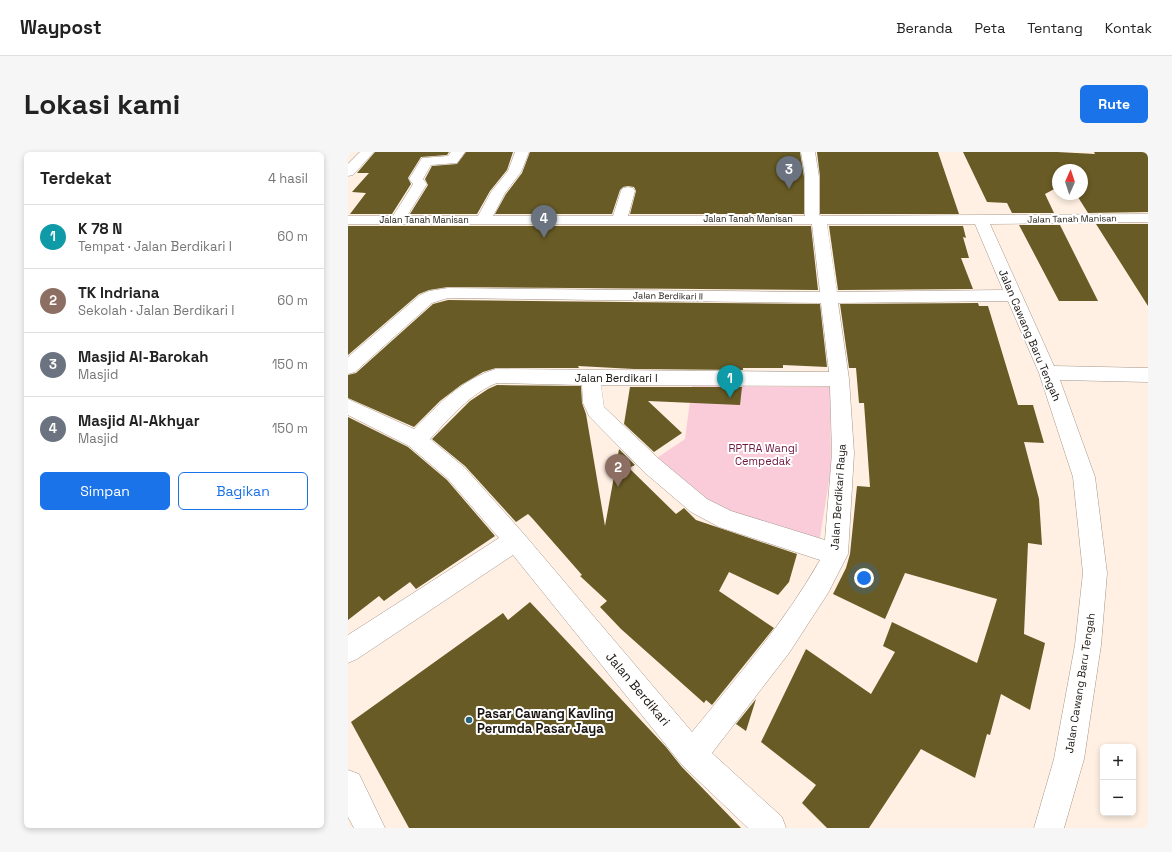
<!DOCTYPE html>
<html lang="id">
<head>
<meta charset="utf-8">
<style>
	:root { --surface:#fff; --page:#f6f6f6; --text:#222; --muted:#767676; --line:#e0e0e0; --accent:#1a73e8 }
	body { margin:0; font-family:"Space Grotesk",sans-serif; background:var(--page); color:var(--text) }
	.controls { position:absolute; right:12px; bottom:12px; display:grid; overflow:hidden; border-radius:6px; box-shadow:0 2px 6px #0003 }
	.controls button { width:36px; height:36px; display:grid; place-items:center; padding:0; border:0; border-bottom:1px solid var(--line); background:var(--surface); color:var(--text); font:20px sans-serif }
	.compass { position:absolute; left:704px; top:12px; width:36px; height:36px; border-radius:50%; background:var(--surface); box-shadow:0 2px 6px #0003; rotate:3deg }
	.you { position:absolute; left:516px; top:426px; width:14px; height:14px; margin:-10px; border:3px solid #fff; border-radius:50%; background:#1a73e8; box-shadow:0 0 0 6px #1a73e833 }
	.badge { display:grid; place-items:center; width:26px; height:26px; border-radius:50%; background:var(--accent); color:#fff; font-size:13px; font-weight:700 }
	.pin { position:absolute; translate:-50% -33px; filter:drop-shadow(0 1px 2px #0008) }
	.pin::after { content:''; position:absolute; top:21px; width:14px; height:12px; background:inherit; clip-path:polygon(0 0,100% 0,50% 100%) }
	.list { margin:0; padding:0; list-style:none }
	h2 { display:flex; justify-content:space-between; align-items:center; height:52px; margin:0; padding:0 16px; font-size:17px }
	h2 small { font-size:13px; font-weight:400; color:var(--muted) }
	.list li { display:grid; grid-template-columns:26px 1fr auto; gap:12px; align-items:center; box-sizing:border-box; height:64px; padding:0 16px; border-top:1px solid var(--line) }
	.list b { display:block; font-size:15px; white-space:nowrap }
	.list p { margin:0; font-size:13px; white-space:nowrap; color:var(--muted) }
	.list em { font-size:13px; font-style:normal; color:var(--muted) }
	.actions { display:flex; gap:8px; padding:12px 16px }
	.actions a { flex:1; padding:9px 0; border:1px solid var(--accent); border-radius:6px; text-align:center; font-size:14px; color:var(--accent) }
	.actions .main { background:var(--accent); color:#fff }
	.map { position:relative; flex:none; width:800px; height:676px; overflow:hidden; border-radius:6px }
	header { display:flex; align-items:center; gap:24px; box-sizing:border-box; height:56px; padding:0 20px; background:var(--surface); border-bottom:1px solid var(--line) }
	header strong { font-size:19px }
	nav { display:flex; gap:22px; margin-inline-start:auto; font-size:14px }
	.intro { display:flex; align-items:center; justify-content:space-between; box-sizing:border-box; height:96px; padding:0 24px }
	h1 { margin:0; font-size:28px }
	.button { padding:10px 18px; border-radius:6px; background:var(--accent); color:#fff; font-size:14px; font-weight:700 }
	main { display:flex; gap:24px; padding:0 24px }
	aside { flex:1; background:var(--surface); border-radius:6px; box-shadow:0 2px 6px #0003 }
	.map>svg:first-child { display:block }
	.green { fill:#facbd9 }
	.building { fill:#685b25 }
	.lines { fill:none; stroke-linecap:round; stroke-linejoin:round }
	.minor-casing { stroke:#a4978b; stroke-width:1 }
	.minor { fill:#fff; fill-rule:evenodd }
	.poi-dot { fill:#28657c; stroke:#fff; stroke-width:1.5 }
	.labels { text-anchor:middle; dominant-baseline:central; stroke-width:4; stroke-linejoin:round; paint-order:stroke }
	.far-street-label { font-size:9px; fill:#1a1511; stroke:#fff }
	.street-label { font-size:11px; fill:#1a1511; stroke:#fff }
	.park-label { font-size:11px; fill:#6f1940; stroke:#fff }
	.near-street-label { font-size:13px; fill:#1a1511; stroke:#fff }
	.near-poi-label { font-size:13px; font-weight:bold; fill:#1a1511; stroke:#fff; text-anchor:start }
</style>
</head>
<body>
<header>
<strong>Waypost</strong>
<nav><a>Beranda</a><a>Peta</a><a>Tentang</a><a>Kontak</a></nav>
</header>
<div class="intro"><h1>Lokasi kami</h1><a class="button">Rute</a></div>
<main>
<aside>
<h2>Terdekat<small>4 hasil</small></h2>
<ul class="list">
<li><span class="badge" style="background:#0f9aa8">1</span><div><b>K 78 N</b><p>Tempat · Jalan Berdikari I</p></div><em>60 m</em></li>
<li><span class="badge" style="background:#8d6e63">2</span><div><b>TK Indriana</b><p>Sekolah · Jalan Berdikari I</p></div><em>60 m</em></li>
<li><span class="badge" style="background:#6b7280">3</span><div><b>Masjid Al-Barokah</b><p>Masjid</p></div><em>150 m</em></li>
<li><span class="badge" style="background:#6b7280">4</span><div><b>Masjid Al-Akhyar</b><p>Masjid</p></div><em>150 m</em></li>
</ul>
<div class="actions"><a class="main">Simpan</a><a>Bagikan</a></div>
</aside>
<div class="map">
<svg width="800" height="676" viewBox="0 0 800 676">
	<rect width="100%" height="100%" fill="#fff0e3"/>
	<path class="green" d="M344 234 482 235 483 316 471 392 363 358 306 308 337 287Z"/>
	<path class="building" d="M27 0H101L99 3 73 5 60 26 63 32 44 62H2L18 41 4 40 21 21H9Z
		M118 0H165L159 18 142 39 129 62H62L80 33 77 27 84 14 109 12Z
		M182 0H452L456 25V62H282L288 39 286 35 280 34 275 35 272 38 264 62H147L158 42 174 21Z
		M469 0H590L611 62H472V25Z
		M615 0H709L747 2 746 0H800V60L740 61 728 42H734V18H710V35L697 42 706 61H664L659 51 639 50Z
		M748 72H800V154Z
		M671 73H712L750 149H711Z
		M0 74H463L470 138 100 135 81 138 71 142 0 203Z
		M481 74H615L618 86 615 85 621 106H613L625 137 490 138Z
		M100 148 472 152 479 215 435 213V216H395V218L286 217 230 214 231 216H148L135 220 113 233 92 249 66 275 0 246V223L8 221 85 152Z
		M630 151 631 154H640L670 253H685L696 291 676 290 691 347 694 393 680 391 676 482 697 491 682 558 653 542 642 583 639 582 627 626 573 597 521 676H479L454 651 468 633 413 590 458 497 523 542 547 500 535 494 544 470 629 511 649 447 557 421 537 467 485 442 498 416 502 402 509 334 522 335 516 251H511L508 216H501L492 152Z
		M149 233 233 234 234 251 238 262 257 374 271 297 287 313 281 316 328 362 336 356 348 368 449 402 441 430 430 443 381 420 371 439 426 476 364 553 358 548 356 551 273 477 252 455 259 449 232 424 234 423 184 366 180 362 168 370 117 314 84 287 122 249 140 237Z
		M282 235H394L392 253 300 249 334 281 306 300 276 272Z
		M0 265 60 295 99 328 147 384 68 437 62 430 36 449 31 444 0 468Z
		M182 450 318 595 333 614 393 676H61L3 570 155 461 160 468Z
		M408 547 398 579 388 572Z"/>
	<g class="lines">
		<defs>
			<path id="minor" d="M12 0H26L5 23 0 24V12Z
				M103 0H117L109 11 83 13 75 27 79 32 59 64H130L143 40 160 19 167 0H181L173 20 157 41 145 64H265L273 39 275 36 280 35 285 36 287 39 280 64H457V25L453 0H467L471 25V63L475 64 800 62V70L642 72 706 214 800 216V230L712 228 747 325 759 421 753 493 736 607 716 676H686L706 607 727 493 735 421 725 325 691 221 660 149 490 151 501 227 506 301 500 402 480 441 441 501 364 601 434 665 438 676H400L334 613 165 403 9 507 0 511V483L151 386 100 327 61 294 0 263V247L66 277C90 253 114 227 148 217L481 220 473 151 100 146 84 151 7 220 0 222V205L72 143 81 139 100 136 472 140 464 72H0V64H45L64 34 65 32 61 27 74 6 100 4ZM479 72H627L655 138 489 140ZM149 231 234 233 235 251 241 264 296 320 343 360 371 375 472 408C437 470 389 525 344 580L175 381 116 315 82 287C101 267 122 241 149 231ZM253 233 482 234 484 301 477 388 383 359 359 347 311 307 256 255Z
				M0 618 11 622 37 676H6L0 665Z"/>
		</defs>
		<use href="#minor" class="minor-casing"/>
		<use href="#minor" class="minor"/>
	</g>
	<circle class="poi-dot" cx="121" cy="568" r="4"/>
	<g class="labels">
		<g class="far-street-label">
			<text x="400" y="67">Jalan Tanah Manisan</text>
			<text transform="translate(724 67) rotate(-1)">Jalan Tanah Manisan</text>
			<text x="76" y="68">Jalan Tanah Manisan</text>
			<text transform="translate(320 144) rotate(1)">Jalan Berdikari II</text>
		</g>
		<g class="street-label">
			<text transform="translate(682 183) rotate(67)">Jalan Cawang Baru Tengah</text>
			<text x="268" y="226">Jalan Berdikari I</text>
			<text transform="translate(490 345) rotate(-86)">Jalan Berdikari Raya</text>
			<text transform="translate(732 531) rotate(-81)">Jalan Cawang Baru Tengah</text>
		</g>
		<g class="park-label">
			<text x="415" y="296">RPTRA Wangi<tspan x="415" dy="13">Cempedak</tspan></text>
		</g>
		<g class="near-street-label">
			<text transform="translate(290 537) rotate(50)">Jalan Berdikari</text>
		</g>
		<g class="near-poi-label">
			<text x="129" y="561">Pasar Cawang Kavling<tspan x="129" dy="15">Perumda Pasar Jaya</tspan></text>
		</g>
	</g>
</svg>
<div class="controls">
<button>+</button>
<button>−</button>
</div>
<svg class="compass" viewBox="-18 -18 36 36"><path d="M0-13l5 13h-10z" fill="#e53935"/><path d="M0 13l5-13h-10z" fill="#767676"/></svg>
<div class="you"></div>
<div class="pin badge" style="left:382px;top:246px;background:#0f9aa8">1</div>
<div class="pin badge" style="left:270px;top:335px;background:#8d6e63">2</div>
<div class="pin badge" style="left:441px;top:37px;background:#6b7280">3</div>
<div class="pin badge" style="left:196px;top:86px;background:#6b7280">4</div>
</div>
</main>
</body>
</html>
